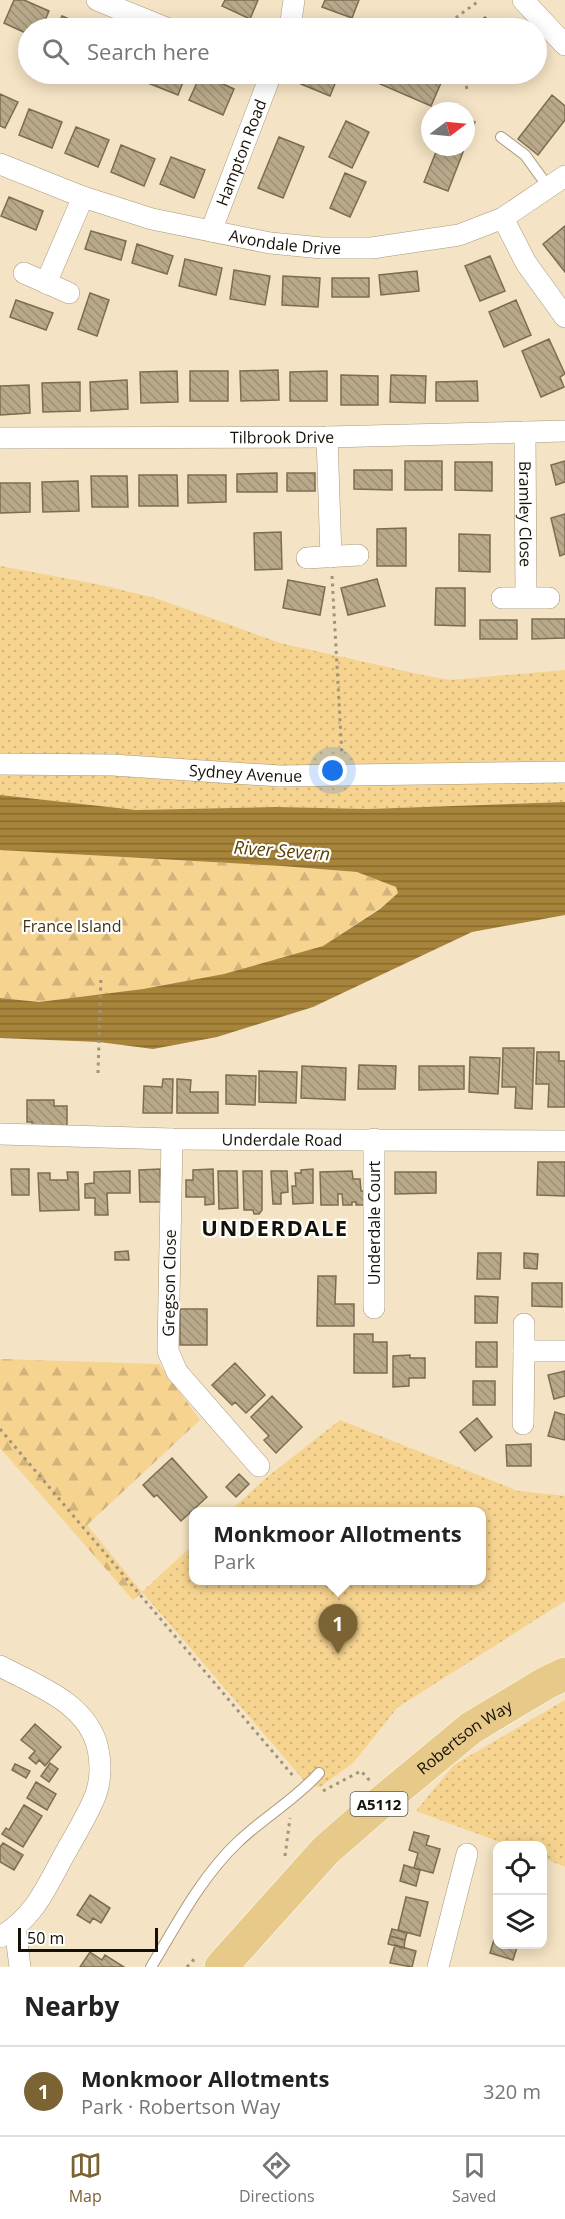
<!DOCTYPE html>
<html lang="en">
<head>
<meta charset="utf-8">
<style>
	:root { --surface:#fff; --page:#f6f6f6; --text:#222; --muted:#767676; --line:#e0e0e0; --accent:#7b6334 }
	body { margin:0; font-family:"Open Sans",sans-serif; background:var(--page); color:var(--text) }
	.controls { position:absolute; right:18px; bottom:18px; display:grid; overflow:hidden; border-radius:12px; box-shadow:0 3px 15px #0003 }
	.controls button { width:54px; height:54px; display:grid; place-items:center; padding:0; border:0; border-bottom:2px solid var(--line); background:var(--surface); color:var(--text); font:30px sans-serif }
	.compass { position:absolute; left:421px; top:102px; width:54px; height:54px; border-radius:50%; background:var(--surface); box-shadow:0 3px 15px #0003; rotate:74deg }
	.scale { position:absolute; left:18px; bottom:15px; width:140px; box-sizing:border-box; padding-left:6px; border:3px solid #161106; border-top:0; font-size:16px; line-height:21px; white-space:nowrap; color:#161106; -webkit-text-stroke:4px #fff; paint-order:stroke }
	.you { position:absolute; left:333px; top:771px; width:21px; height:21px; margin:-15px; border:4px solid #fff; border-radius:50%; background:#1a73e8; box-shadow:0 0 0 9px #1a73e833 }
	.badge { display:grid; place-items:center; width:39px; height:39px; border-radius:50%; background:var(--accent); color:#fff; font-size:20px; font-weight:700 }
	.pin { position:absolute; translate:-50% -50px; filter:drop-shadow(0 2px 3px #0008) }
	.pin::after { content:''; position:absolute; top:32px; width:21px; height:18px; background:inherit; clip-path:polygon(0 0,100% 0,50% 100%) }
	.popup { position:absolute; left:189px; top:1507px; width:297px; height:78px; box-sizing:border-box; display:grid; place-content:center; border-radius:12px; background:var(--surface); filter:drop-shadow(0 2px 4px #0005); font-size:20px; white-space:nowrap; color:var(--muted) }
	.popup b { font-size:22px; color:var(--text) }
	.popup::after { content:''; position:absolute; left:50%; top:100%; margin-left:-12px; border:12px solid transparent; border-top-color:var(--surface) }
	.list { margin:0; padding:0; list-style:none }
	h2 { display:flex; justify-content:space-between; align-items:center; height:78px; margin:0; padding:0 24px; font-size:26px }
	h2 small { font-size:20px; font-weight:400; color:var(--muted) }
	.list li { display:grid; grid-template-columns:39px 1fr auto; gap:18px; align-items:center; box-sizing:border-box; height:90px; padding:0 24px; border-top:2px solid var(--line) }
	.list b { display:block; font-size:22px; white-space:nowrap }
	.list p { margin:0; font-size:20px; white-space:nowrap; color:var(--muted) }
	.list em { font-size:20px; font-style:normal; color:var(--muted) }
	.icon { flex:none; width:33px; height:33px; fill:none; stroke:currentColor; stroke-width:2; stroke-linecap:round; stroke-linejoin:round }
	.map { position:relative; flex:none; width:565px; height:1967px; overflow:hidden }
	.search { position:absolute; background:var(--surface); box-shadow:0 3px 15px #0003; left:18px; right:18px; top:18px; height:66px; display:flex; align-items:center; gap:15px; box-sizing:border-box; padding:0 21px; border-radius:33px; color:var(--muted); font-size:22px }
	.sheet { height:168px; background:var(--surface) }
	nav { display:flex; justify-content:space-around; align-items:center; box-sizing:border-box; height:84px; border-top:2px solid var(--line); background:var(--surface); font-size:16px; color:var(--muted) }
	nav a { display:grid; justify-items:center; gap:3px }
	nav .on { color:var(--accent) }
	.map>svg:first-child { display:block }
	.green { fill:url(#green-dots) }
	.forest { fill:url(#forest-firs) }
	.water { fill:url(#water-rules) }
	.building { fill:url(#building-back-hatch); stroke:#7c6d51; stroke-width:1.5 }
	.lines { fill:none; stroke-linecap:round; stroke-linejoin:round }
	.lane-casing { stroke:#a8997b; stroke-width:12 }
	.street-casing { stroke:#a8997b; stroke-width:22 }
	.primary-casing { stroke:#fff; stroke-width:34 }
	.path { stroke:#a1947d; stroke-width:3; stroke-dasharray:3 4.5; stroke-linecap:butt }
	.lane { stroke:#fff; stroke-width:10 }
	.street { stroke:#fff; stroke-width:21 }
	.primary { stroke:#e7ca89; stroke-width:33 }
	.labels { text-anchor:middle; dominant-baseline:central; stroke-width:4.5; stroke-linejoin:round; paint-order:stroke }
	.shield { fill:#fff; stroke:#5c5851; stroke-width:1.5 }
	.shield-label { font-size:15px; font-weight:bold; fill:#161106 }
	.street-label { font-size:16px; fill:#161106; stroke:#fff }
	.park-label { font-size:16px; fill:#443413; stroke:#fff }
	.water-label { font-size:18px; font-style:italic; fill:#5c4305; stroke:#fff }
	.district-label { font-size:22px; font-weight:bold; letter-spacing:1.5px; fill:#161106; stroke:#fff }
</style>
</head>
<body>
<div class="map">
<svg width="565" height="1967" viewBox="0 0 565 1967">
	<defs>
		<pattern id="green-dots" width="8" height="8" patternUnits="userSpaceOnUse" patternTransform="scale(1.5)"><rect width="8" height="8" fill="#f6d38f"/><path d="M2 2h.1M6 6h.1" fill="none" stroke="#d2b47a" stroke-width="1.8" stroke-linecap="round"/></pattern>
		<pattern id="forest-firs" width="22" height="20" patternUnits="userSpaceOnUse" patternTransform="scale(1.5)"><rect width="22" height="20" fill="#f6d38f"/><path d="M5 1l3.5 6h-7zM16 11l3.5 6h-7z" fill="#d2b47a"/></pattern>
		<pattern id="water-rules" width="6" height="5" patternUnits="userSpaceOnUse" patternTransform="scale(1.5)"><rect width="6" height="5" fill="#a78439"/><path d="M0 2.5h6" fill="none" stroke="#876b2e"/></pattern>
		<pattern id="building-back-hatch" width="6" height="6" patternUnits="userSpaceOnUse" patternTransform="scale(1.5)"><rect width="6" height="6" fill="#b9a98b"/><path d="M-1 5l2 2M0 0l6 6M5-1l2 2" fill="none" stroke="#9e9076"/></pattern>
	</defs>
	<rect width="100%" height="100%" fill="#f4e3c4"/>
	<path class="green" d="M0 566 101 585 155 598 280 643 427 676 450 680 565 670V765L279 773 0 756Z
		M0 772 565 780V802L368 809 276 807 136 810 0 795Z
		M340 1420 518 1491 565 1496V1601L398 1707 353 1763 320 1787 308 1785 142 1592 194 1544V1580H482V1512L230 1511 266 1478Z
		M565 1700V1867L543 1858 542 1846 508 1845 416 1811 454 1765Z"/>
	<path class="forest" d="M0 850 282 866 357 872 396 887 398 893 380 908 323 946 224 974 143 989 39 1002 0 998Z
		M0 1359 159 1364 200 1420 87 1525 142 1592 133 1600 0 1448Z"/>
	<path class="water" d="M0 795 136 810 276 807 368 809 565 802V915L472 932 313 1007 217 1037 153 1049 99 1042 0 1038V998L39 1002 143 989 224 974 323 946 380 909 398 893 396 887 357 872 282 866 0 850Z"/>
	<path class="building" d="M14 0H24L49 11 42 28H28V34L4 23Z
		M225 0H258L250 19 222 6Z
		M325 0H359L352 18 322 7Z
		M62 16 91 28H56Z
		M485 17 496 28H473Z
		M146 74H186L178 95 143 81Z
		M201 74 234 89 223 115 189 100Z
		M306 74H339L330 96 301 84Z
		M385 74H421L441 83 431 106 380 84Z
		M0 94 18 102 5 128 0 126Z
		M552 95 565 106V120L538 155 518 139Z
		M29 109 62 122 52 148 19 135Z
		M466 118 475 122 466 146Z
		M346 121 369 132 352 168 329 157Z
		M76 127 109 140 98 167 65 153Z
		M279 137 304 147 283 198 258 188Z
		M121 145 155 159 144 186 111 172Z
		M438 147H465L448 191 424 182Z
		M171 157 205 170 194 198 160 184Z
		M345 173 366 182 350 217 330 208Z
		M9 197 43 211 36 230 1 216Z
		M565 226V272L543 244Z
		M91 231 126 241 121 260 85 249Z
		M137 244 173 256 167 274 132 263Z
		M490 256 505 291 480 301 465 266Z
		M185 259 222 268 216 295 179 286Z
		M234 270 270 276 265 305 230 299Z
		M417 271 419 291 381 295 379 275Z
		M283 276 320 278 318 307 282 305Z
		M332 278H369V297H332Z
		M90 293 109 300 97 336 78 329Z
		M16 300 53 313 46 330 10 317Z
		M516 300 531 335 504 347 489 312Z
		M549 339 565 374 560 377 564 387 541 397 522 351Z
		M278 370 279 400 241 401 240 371Z
		M177 371 178 402 141 403 140 372Z
		M190 371H228V401H190Z
		M327 371V401H290V372Z
		M341 375 378 376V405H341Z
		M391 375 426 376 425 403 390 402Z
		M127 380 128 409 91 411 90 382Z
		M477 381 478 401H436V382Z
		M80 382V411L43 412 42 383Z
		M29 385 30 413 0 415V386Z
		M405 461H442V490H405Z
		M565 461V482L556 485 551 465Z
		M455 462H492V491L455 490Z
		M354 470H392V490L354 489Z
		M277 473V492H237V474Z
		M287 473H315V491H287Z
		M139 475H177L178 506H139Z
		M188 475H226V502L188 503Z
		M91 476H127L128 507H92Z
		M78 481 79 511 43 512 42 482Z
		M0 483H30V512L0 513Z
		M565 514V554L560 556 551 518Z
		M406 528V566H377V529Z
		M281 532 282 569 255 570 254 533Z
		M459 534 490 535V572L459 571Z
		M377 579 385 606 348 615 341 588Z
		M288 580 325 587 320 615 283 608Z
		M436 588H465V626L435 625Z
		M532 619H565V638L532 639Z
		M480 620H517V639H480Z
		M503 1048H534L532 1109 515 1108 516 1087H502Z
		M537 1052H559V1061H565V1107H548L549 1084H536Z
		M470 1057 500 1058 498 1094 469 1092Z
		M359 1065 396 1066 395 1089H358Z
		M302 1066 346 1068 345 1100 301 1098Z
		M419 1066H464V1089L419 1090Z
		M259 1071 297 1072 296 1103 259 1102Z
		M226 1075 256 1076 255 1105 226 1104Z
		M163 1079H173L172 1113H143L144 1086 162 1087Z
		M177 1079 191 1080 190 1092H218V1113H177Z
		M27 1100H54V1106H67V1131H32V1122H27Z
		M538 1162H565V1196L537 1195Z
		M11 1169H29V1195H12Z
		M160 1169 161 1202H140L139 1170Z
		M213 1169 214 1204 205 1205V1197H186V1180H193V1170Z
		M313 1169V1203L293 1204 292 1186H296L295 1173H301V1170Z
		M130 1171V1193H107L108 1215H95V1198H85V1184L94 1183V1172Z
		M218 1171H237L238 1208 219 1209Z
		M243 1171H262V1210L259 1214H254L253 1210H244Z
		M271 1171H287L288 1192 281 1193V1204H273Z
		M352 1171 353 1179H360L361 1191H367L368 1205H356V1202H352V1205H343L342 1194H338V1205H321L320 1172Z
		M67 1172H78L79 1210 40 1211 38 1173H50V1180H68Z
		M395 1172H436V1193L395 1194Z
		M128 1251 129 1260H115V1252Z
		M478 1253H501L500 1279H477Z
		M524 1253 538 1254 537 1269 524 1268Z
		M318 1276H336L335 1304H354V1326H317Z
		M532 1283H562V1307L532 1306Z
		M475 1296 498 1297 497 1323H475Z
		M180 1309H207V1345H180Z
		M354 1334H373V1342H387V1373H354Z
		M476 1342H497V1367H476Z
		M410 1355V1358H425V1378H409V1386L393 1387V1356Z
		M235 1363 265 1395 246 1413 235 1402 232 1405 212 1385Z
		M565 1371V1396L554 1399 548 1375Z
		M473 1381H495V1405H473Z
		M272 1396 302 1427 276 1453 264 1440 269 1436 251 1417Z
		M555 1412 565 1415V1440L548 1436Z
		M477 1418 492 1437 475 1451 460 1432Z
		M531 1444V1466H507L506 1445Z
		M172 1458 207 1497 181 1521 157 1495 154 1497 143 1485Z
		M239 1474 249 1484 236 1497 226 1487Z
		M35 1724 61 1747 45 1766 39 1760 36 1764 29 1758 35 1751 21 1740Z
		M50 1763 58 1769 49 1782 41 1776Z
		M15 1764 30 1771 26 1778 12 1770Z
		M36 1782 56 1794 47 1810 27 1798Z
		M24 1805 42 1816 23 1847 2 1834 6 1828 9 1830Z
		M414 1832 429 1836 426 1845 440 1849 433 1873 414 1868 418 1853 409 1850Z
		M3 1843 23 1855 14 1870 0 1862V1847Z
		M404 1865 420 1870 416 1886 400 1881Z
		M90 1895 110 1908 101 1923 93 1918 90 1923 77 1915Z
		M406 1897 428 1902 420 1936 398 1930Z
		M392 1929 407 1933 405 1940 390 1936Z
		M390 1936 405 1940 404 1948 388 1944Z
		M495 1936H498V1944H518L513 1960 490 1953Z
		M395 1945 416 1951 412 1967 390 1963Z
		M90 1952 102 1960 105 1955 124 1967H80Z"/>
	<g class="lines">
		<defs>
			<path id="lane" d="M501 137 525 155 549 188
				M151 1967C177 1924 201 1877 238 1842 264 1817 295 1800 319 1773"/>
			<g id="street">
				<path d="M97 0 166 28"/>
				<path d="M523 0 565 45"/>
				<path d="M290 28 294 0"/>
				<path id="s1" d="M0 164 83 197 152 219 270 243 322 248H372L459 235 503 218 565 176"/>
				<path d="M503 218 526 263 565 317"/>
				<path id="s2" d="M211 231 271 74"/>
				<path d="M24 273 69 293"/>
				<path d="M46 283 83 197"/>
				<path id="s3" d="M525 432 526 597"/>
				<path d="M327 437 331 557"/>
				<path id="s4" d="M0 438 327 437 565 431"/>
				<path d="M307 558 358 555"/>
				<path d="M502 598H549"/>
				<path id="s5" d="M0 764 113 765 280 776 565 772"/>
				<path id="s6" d="M0 1134 172 1139 565 1141"/>
				<path d="M172 1139 168 1351 177 1372 259 1466"/>
				<path d="M374 1308V1139"/>
				<path d="M524 1351V1324"/>
				<path d="M523 1424 524 1351H565"/>
				<path d="M0 1666C37 1686 88 1703 98 1749 101 1764 101 1779 96 1794 88 1815 75 1835 64 1855 46 1888 34 1918 0 1937"/>
				<path d="M15 1928 20 1967"/>
				<path d="M438 1967 467 1854"/>
			</g>
			<g id="primary">
				<path id="s7" d="M221 1967 326 1850 373 1809 471 1728 546 1683 565 1674"/>
			</g>
		</defs>
		<use href="#lane" class="lane-casing"/>
		<use href="#street" class="street-casing"/>
		<use href="#primary" class="primary-casing"/>
		<path class="path" d="M445 28 450 22 480 0
			M458 74 465 81 468 93
			M332 576 342 756
			M98 1073 101 976
			M0 1429 294 1777
			M323 1791 361 1771 370 1781
			M285 1856 290 1818
			M187 1967 196 1957"/>
		<use href="#lane" class="lane"/>
		<use href="#street" class="street"/>
		<use href="#primary" class="primary"/>
	</g>
	<g class="labels">
		<rect class="shield" x="350.5" y="1792" width="57" height="24" rx="4.5"/>
		<g class="shield-label">
			<text x="379" y="1804">A5112</text>
		</g>
		<g class="street-label">
			<text stroke="none"><textPath href="#s2" startOffset="84">Hampton Road</textPath></text>
			<text stroke="none"><textPath href="#s1" startOffset="297">Avondale Drive</textPath></text>
			<text stroke="none"><textPath href="#s4" startOffset="282">Tilbrook Drive</textPath></text>
			<text stroke="none"><textPath href="#s3" startOffset="82">Bramley Close</textPath></text>
			<text stroke="none"><textPath href="#s5" startOffset="246">Sydney Avenue</textPath></text>
			<text stroke="none"><textPath href="#s6" startOffset="282">Underdale Road</textPath></text>
			<text transform="translate(374 1223) rotate(-90)">Underdale Court</text>
			<text transform="translate(169 1283) rotate(-89)">Gregson Close</text>
			<text stroke="none"><textPath href="#s7" startOffset="336">Robertson Way</textPath></text>
		</g>
		<g class="park-label">
			<text x="72" y="926">France Island</text>
		</g>
		<g class="water-label">
			<text transform="translate(282 850) rotate(4)">River Severn</text>
		</g>
		<g class="district-label">
			<text x="275" y="1227">UNDERDALE</text>
		</g>
	</g>
</svg>
<div class="controls">
<button><svg class="icon" aria-label="locate" viewBox="0 0 24 24"><circle cx="12" cy="12" r="6"/><path d="M12 2v4M12 18v4M2 12h4M18 12h4"/></svg></button>
<button><svg class="icon" aria-label="layers" viewBox="0 0 24 24"><path d="M12 4l9 5-9 5-9-5zM3 14l9 5 9-5"/></svg></button>
</div>
<svg class="compass" viewBox="-18 -18 36 36"><path d="M0-13l5 13h-10z" fill="#e53935"/><path d="M0 13l5-13h-10z" fill="#767676"/></svg>
<div class="scale">50 m</div>
<div class="you"></div>
<div class="pin badge" style="left:338px;top:1654px">1</div>
<div class="popup"><b>Monkmoor Allotments</b>Park</div>
<div class="search"><svg class="icon" aria-label="search" viewBox="0 0 24 24"><circle cx="10" cy="10" r="6"/><path d="M15 15l6 6"/></svg>Search here</div>
</div>
<section class="sheet">
<h2>Nearby<small></small></h2>
<ul class="list">
<li><span class="badge">1</span><div><b>Monkmoor Allotments</b><p>Park · Robertson Way</p></div><em>320 m</em></li>
</ul>
</section>
<nav>
<a class="on"><svg class="icon" aria-label="map" viewBox="0 0 24 24"><path d="M3 6l6-2 6 2 6-2v14l-6 2-6-2-6 2zM9 4v14M15 6v14"/></svg>Map</a>
<a><svg class="icon" aria-label="directions" viewBox="0 0 24 24"><path d="M12 3l9 9-9 9-9-9zM9 14v-3h6M13 9l2 2-2 2"/></svg>Directions</a>
<a><svg class="icon" aria-label="saved" viewBox="0 0 24 24"><path d="M7 4h10v16l-5-4-5 4z"/></svg>Saved</a>
</nav>
</body>
</html>
